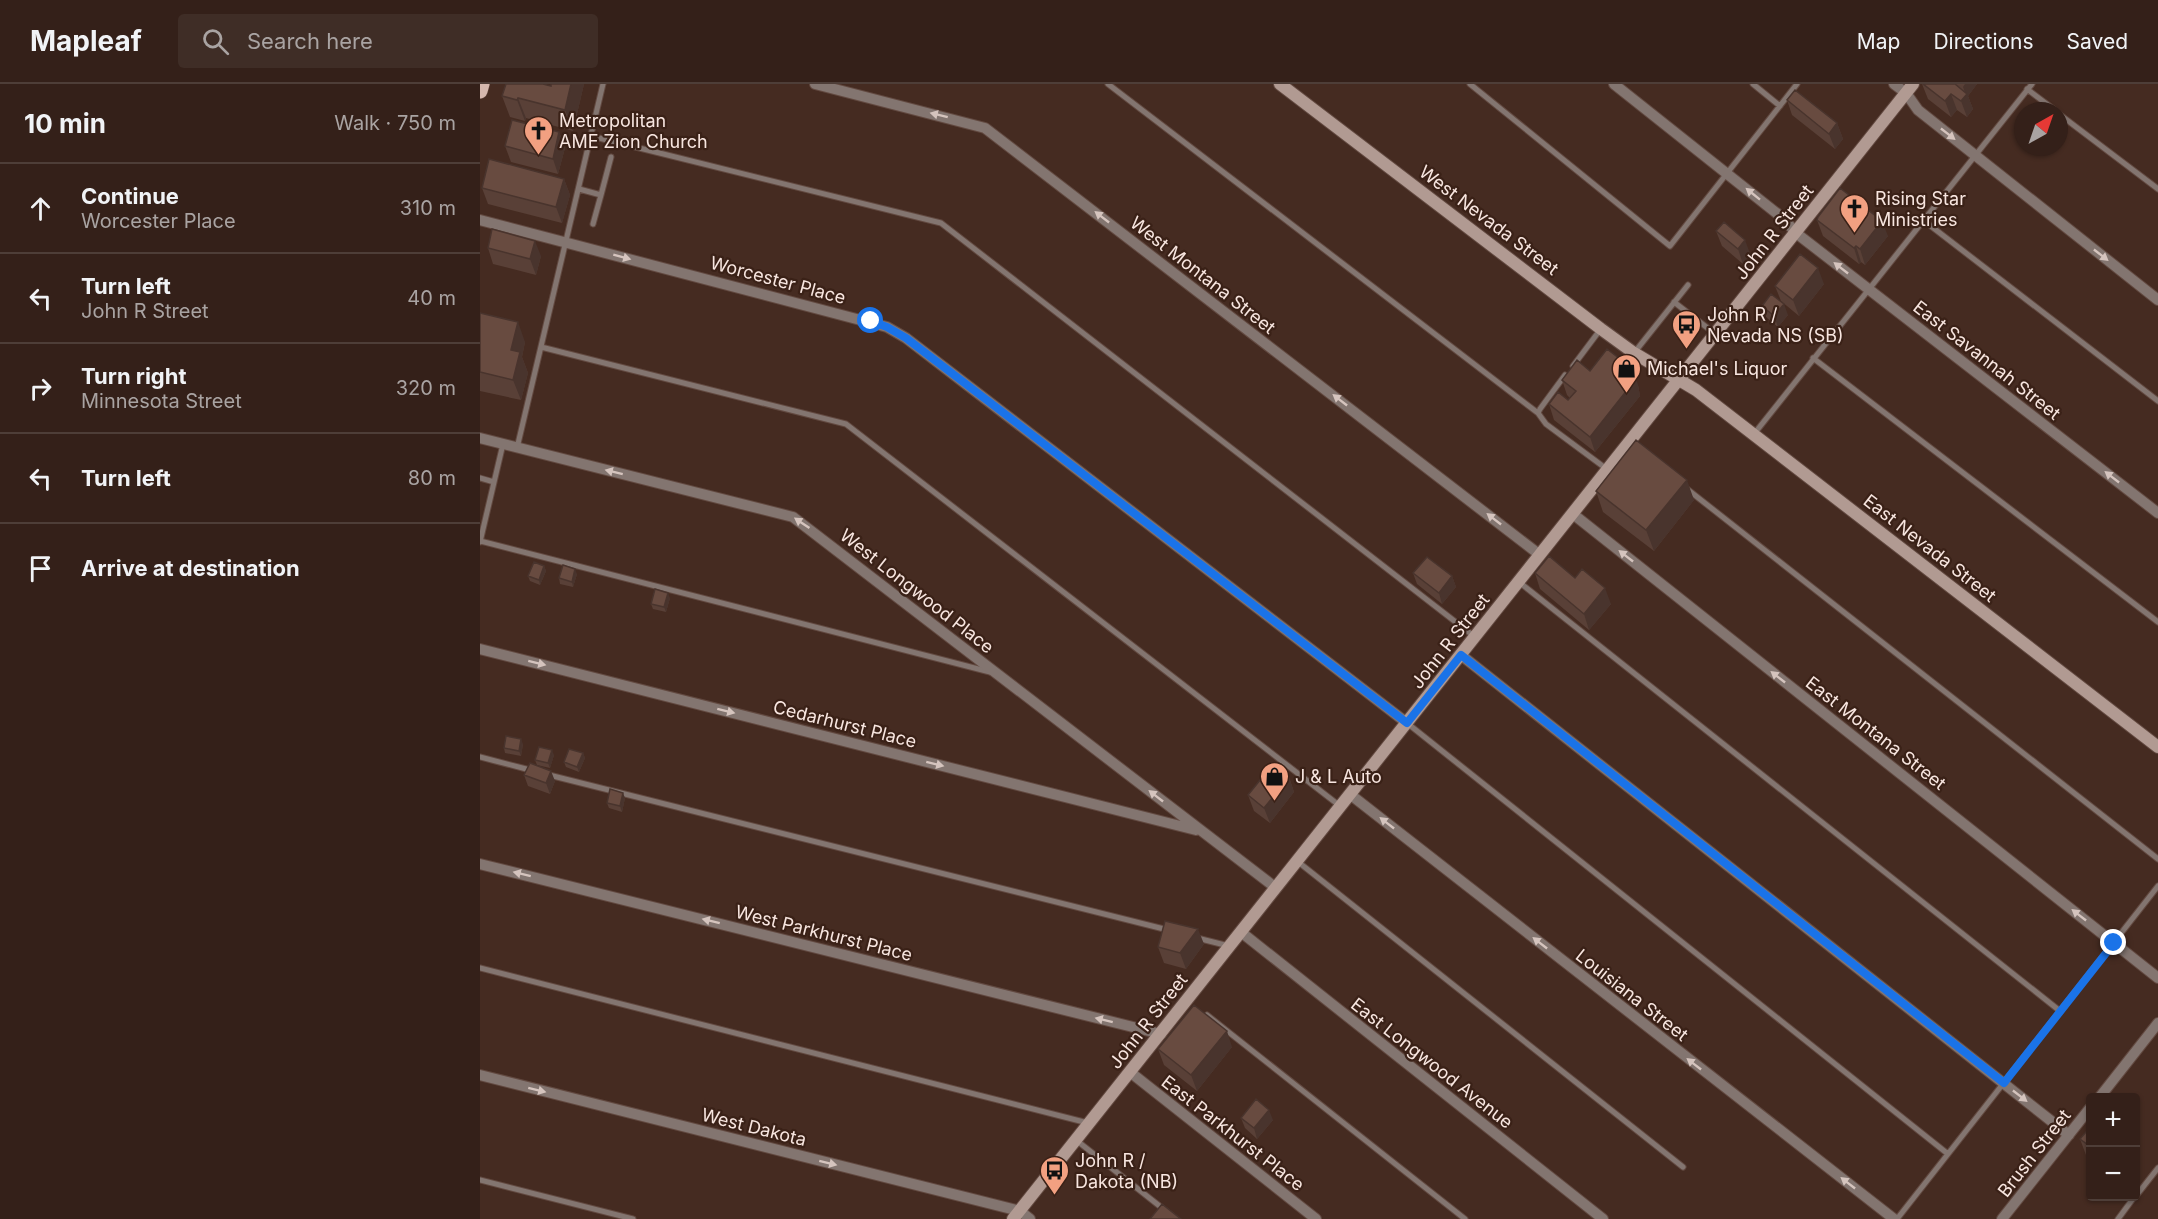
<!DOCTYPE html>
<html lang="en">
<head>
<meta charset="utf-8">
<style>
	:root { --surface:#342019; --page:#3f2d26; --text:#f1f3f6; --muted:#a9a3a2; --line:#4e3e38 }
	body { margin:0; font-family:Inter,sans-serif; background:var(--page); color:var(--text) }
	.controls { position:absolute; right:18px; bottom:18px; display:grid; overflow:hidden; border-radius:6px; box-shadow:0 2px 4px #0004 }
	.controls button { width:54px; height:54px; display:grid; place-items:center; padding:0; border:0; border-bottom:2px solid var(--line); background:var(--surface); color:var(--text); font:30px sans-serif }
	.compass { position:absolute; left:1534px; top:18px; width:54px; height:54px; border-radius:50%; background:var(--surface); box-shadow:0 2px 4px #0004; rotate:40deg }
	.stop { position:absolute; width:18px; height:18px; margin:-14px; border:4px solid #1a73e8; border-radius:50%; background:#fff }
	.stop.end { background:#1a73e8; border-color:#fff; box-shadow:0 2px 6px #0008 }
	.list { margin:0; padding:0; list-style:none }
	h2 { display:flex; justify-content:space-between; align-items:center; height:78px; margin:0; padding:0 24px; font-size:26px }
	h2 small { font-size:20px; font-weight:400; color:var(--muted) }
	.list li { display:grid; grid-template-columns:39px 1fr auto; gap:18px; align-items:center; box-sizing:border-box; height:90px; padding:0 24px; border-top:2px solid var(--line) }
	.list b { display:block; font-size:22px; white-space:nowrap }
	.list p { margin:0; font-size:20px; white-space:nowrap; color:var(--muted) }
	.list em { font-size:20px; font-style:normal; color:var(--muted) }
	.icon { flex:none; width:33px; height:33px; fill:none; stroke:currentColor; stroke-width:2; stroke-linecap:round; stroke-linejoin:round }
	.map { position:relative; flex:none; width:1678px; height:1135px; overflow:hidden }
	header { display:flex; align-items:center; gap:36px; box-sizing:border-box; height:84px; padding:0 30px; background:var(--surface); border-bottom:2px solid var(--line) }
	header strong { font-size:28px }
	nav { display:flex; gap:33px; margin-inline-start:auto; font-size:21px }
	.search { width:420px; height:54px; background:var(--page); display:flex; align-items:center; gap:15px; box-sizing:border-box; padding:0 21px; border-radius:6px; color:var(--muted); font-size:22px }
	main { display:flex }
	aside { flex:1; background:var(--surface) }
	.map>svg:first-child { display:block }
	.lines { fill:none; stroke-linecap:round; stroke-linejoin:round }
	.lane-casing { stroke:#624940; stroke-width:7 }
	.street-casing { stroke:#624940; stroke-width:12 }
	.secondary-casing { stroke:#624940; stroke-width:14 }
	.primary-casing { stroke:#624940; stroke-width:16 }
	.lane { stroke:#837570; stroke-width:5 }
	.street { stroke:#837570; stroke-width:10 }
	.secondary { stroke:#b19a92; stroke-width:12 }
	.primary { stroke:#d4b7ad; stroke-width:15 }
	.wall { fill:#594037 }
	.shaded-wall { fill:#49342d }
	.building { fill:#684b40; stroke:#49342d; stroke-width:1.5 }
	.oneway { fill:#d5c4be }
	.route { stroke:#1a73e8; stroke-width:8 }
	.labels { text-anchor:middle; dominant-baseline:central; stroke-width:4.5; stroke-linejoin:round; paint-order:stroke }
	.poi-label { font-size:18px; fill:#f8e6e0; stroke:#3a2117; text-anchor:start }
	.street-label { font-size:18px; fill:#f8e6e0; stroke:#3a2117 }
</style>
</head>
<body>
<header>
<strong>Mapleaf</strong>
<div class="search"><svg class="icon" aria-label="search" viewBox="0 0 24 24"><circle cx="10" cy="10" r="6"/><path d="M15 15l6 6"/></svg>Search here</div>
<nav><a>Map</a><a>Directions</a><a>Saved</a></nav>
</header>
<main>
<aside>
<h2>10 min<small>Walk · 750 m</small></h2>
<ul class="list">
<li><svg class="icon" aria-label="ahead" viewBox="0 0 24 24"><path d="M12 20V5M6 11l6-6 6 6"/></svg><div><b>Continue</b><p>Worcester Place</p></div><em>310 m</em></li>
<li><svg class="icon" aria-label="left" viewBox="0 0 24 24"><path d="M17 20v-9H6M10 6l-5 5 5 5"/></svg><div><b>Turn left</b><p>John R Street</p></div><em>40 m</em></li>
<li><svg class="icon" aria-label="right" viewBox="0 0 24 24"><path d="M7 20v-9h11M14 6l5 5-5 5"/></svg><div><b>Turn right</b><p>Minnesota Street</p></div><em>320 m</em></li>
<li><svg class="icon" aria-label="left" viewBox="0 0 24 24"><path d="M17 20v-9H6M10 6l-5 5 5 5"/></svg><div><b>Turn left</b></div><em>80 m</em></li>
<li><svg class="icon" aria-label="arrive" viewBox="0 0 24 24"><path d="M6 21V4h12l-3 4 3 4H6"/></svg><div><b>Arrive at destination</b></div></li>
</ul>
</aside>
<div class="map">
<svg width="1678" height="1135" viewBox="0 0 1678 1135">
	<rect width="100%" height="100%" fill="#452b21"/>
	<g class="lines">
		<defs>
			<path id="lane" d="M628 0 1058 329
				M990 0 1190 162 1317 0
				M1273 0 1300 22
				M1547 5 1576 27
				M1579 30 1678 105
				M111 52 461 139 995 553
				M99 105 121 111 131 73
				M1443 136 1678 317
				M113 140 121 111
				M1194 218 1234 249
				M61 263 366 340 860 722
				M1154 269 1208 201
				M1333 274 1678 538
				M1093 282 1120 246
				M1085 291 1060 325 1058 329 1066 340 1128 386
				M1274 350 1552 0
				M37 364 123 0
				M0 394 14 398
				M1207 405 1678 775
				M0 457 510 588
				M0 458 23 360
				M1039 498 1580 927
				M927 639 1468 1070
				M0 673 54 687
				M69 691 688 846
				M817 777 1203 1083
				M717 854 749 862
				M0 884 608 1039
				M727 931 985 1135
				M596 1056 696 1135
				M0 1096 153 1135
				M1656 1112 1678 1084
				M1417 1135 1678 802
				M1638 1135 1655 1112"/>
			<path id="street" d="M335 0 505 44 1060 471
				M1134 0 1304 135 1316 149 1678 429
				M1414 0 1426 9 1438 26 1678 216
				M0 136 407 243 426 254 927 639
				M0 354 313 433 796 804
				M1093 430 1678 894
				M0 565 716 746
				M981 571 1589 1051
				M871 711 1414 1135
				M0 780 681 950
				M761 848 1123 1135
				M650 988 836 1135
				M0 991 540 1127 550 1135
				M1619 1014 1678 939
				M1522 1135 1610 1024"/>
			<path id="secondary" d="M800 0 1121 245 1154 269 1216 306 1678 663
				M533 1135 1433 0"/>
			<path id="primary" d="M0 7 2 0"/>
		</defs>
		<use href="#lane" class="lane-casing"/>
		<use href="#street" class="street-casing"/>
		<use href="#secondary" class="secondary-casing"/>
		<use href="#primary" class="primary-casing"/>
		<use href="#lane" class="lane"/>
		<use href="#street" class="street"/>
		<use href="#secondary" class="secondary"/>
		<use href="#primary" class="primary"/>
	</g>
	<path class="wall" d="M104 0 93 47 46 34 45 37 30 33 22 12 71 2Z
		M1442 0H1497L1488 12 1493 25 1487 33 1477 26 1471 33 1448 15Z
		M1307 16 1357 39 1363 55 1355 65 1312 31Z
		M79 48 85 64 78 90 31 78 25 62Z
		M84 95 90 111 82 139 8 120 2 104Z
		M1337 136 1408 152 1385 181 1381 178 1379 180 1343 152Z
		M1236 147 1271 172 1263 180 1242 162Z
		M8 164 61 172 56 191 13 180Z
		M1344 200 1319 232 1301 217 1295 202Z
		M1282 222 1308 231 1298 243 1286 233Z
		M0 229 45 258 42 273 48 289 41 316 0 307Z
		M1110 287 1158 301 1160 312 1115 368 1074 336 1069 320 1088 316 1090 314 1087 311 1082 296Z
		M1116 407 1214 416 1174 467 1123 428Z
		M64 482 66 487 60 501 50 497 48 492Z
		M933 489 972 492 976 503 962 520 937 500Z
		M1055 489 1095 494 1131 520 1109 546 1060 505Z
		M97 490 93 503 80 500 79 494Z
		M190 514 186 528 173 525 171 520Z
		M43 660 41 672 25 669 24 664Z
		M103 669 105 674 99 688 86 683 84 678Z
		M74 671 70 684 57 681 55 676Z
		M44 691 75 697 70 710 48 702Z
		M809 693 814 708 790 739 774 727 768 711Z
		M145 714 142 728 129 724 127 719Z
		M724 860 706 885 684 879 678 863Z
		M752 963 717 1007 684 981 678 965Z
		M761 1034 793 1036 777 1055 765 1044Z
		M1611 1042V1074L1606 1071 1600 1055Z"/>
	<path class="shaded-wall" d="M91 0H104L93 47 85 26Z
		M1485 0H1497L1488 12 1493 25 1487 33 1481 17 1486 11 1483 3Z
		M1471 10 1477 26 1471 33 1465 17Z
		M38 14 46 34 45 37 37 16Z
		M1357 39 1363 55 1355 65 1349 50Z
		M79 48 85 64 78 90 73 75Z
		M84 95 90 111 82 139 76 123Z
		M1402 137 1408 152 1385 181 1380 165Z
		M1265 156 1271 172 1263 180 1258 165Z
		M55 157 61 172 56 191 50 175Z
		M1376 162 1381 178 1379 180 1374 164Z
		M1338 184 1344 200 1319 232 1313 216Z
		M1304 220 1308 231 1298 243 1294 232Z
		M38 238 45 258 42 273 48 289 41 316 33 296 31 266Z
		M1153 285 1158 301 1160 312 1115 368 1110 353Z
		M1207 396 1214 416 1174 467 1166 446Z
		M64 482 66 487 60 501 59 496Z
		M95 485 97 490 93 503 92 498Z
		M972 492 976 503 962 520 959 509Z
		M1125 504 1131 520 1109 546 1104 530Z
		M188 509 190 514 186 528 184 523Z
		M41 655 43 660 41 672 39 667Z
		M72 666 74 671 70 684 68 679Z
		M103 669 105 674 99 688 97 683Z
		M71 687 75 697 70 710 66 699Z
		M809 693 814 708 790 739 784 724Z
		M143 709 145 714 142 728 140 722Z
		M718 845 724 860 706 885 700 869Z
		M747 947 752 963 717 1007 711 991Z
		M789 1026 793 1036 777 1055 774 1044Z
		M1656 1064 1659 1074 1656 1078Z"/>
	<path class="building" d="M26 0H63L71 2V0H91L85 26 38 14 37 16 22 12Z
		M1443 0H1475L1487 10 1481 17 1471 10 1465 17Z
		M1315 6 1357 39 1349 50 1307 16Z
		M32 36 79 48 73 75 25 62Z
		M9 75 84 95 76 123 2 104Z
		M1360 104 1402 137 1380 165 1376 162 1374 164 1337 136 1338 133Z
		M1244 138 1265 156 1258 165 1236 147Z
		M12 145 55 157 50 175 8 164Z
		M1320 170 1338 184 1313 216 1295 202Z
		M1291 210 1304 220 1294 232 1282 222Z
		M0 229 38 238 31 266 40 268 33 296 0 288Z
		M1127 265 1153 285 1155 296 1110 353 1069 320 1078 308 1088 316 1096 307 1082 296 1097 276 1110 287Z
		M1156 356 1207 396 1166 446 1116 407Z
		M1069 472 1095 494 1102 485 1125 504 1104 530 1055 489Z
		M947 473 972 492 959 509 933 489Z
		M54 478 64 482 59 496 48 492Z
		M83 481 95 485 92 498 79 494Z
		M175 505 188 509 184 523 171 520Z
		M26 652 41 655 39 667 24 664Z
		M59 663 72 666 68 679 55 676Z
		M89 665 103 669 97 683 84 678Z
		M50 679 71 687 66 699 44 691Z
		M793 680 809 693 784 724 768 711Z
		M130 705 143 709 140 722 127 719Z
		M685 837 718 845 700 869 678 863Z
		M714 921 747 947 711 991 678 965Z
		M776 1015 789 1026 774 1044 761 1034Z
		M1611 1042V1063L1600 1055Z
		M682 1120 701 1135H670Z"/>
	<defs><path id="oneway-solid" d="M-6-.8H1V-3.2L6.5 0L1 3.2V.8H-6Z" transform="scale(1.5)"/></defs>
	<g class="oneway">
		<use href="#oneway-solid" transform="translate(459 31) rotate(-166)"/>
		<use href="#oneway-solid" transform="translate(1468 50) rotate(38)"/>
		<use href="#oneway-solid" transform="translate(1273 110) rotate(-141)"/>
		<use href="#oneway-solid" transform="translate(622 133) rotate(-142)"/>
		<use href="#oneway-solid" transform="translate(1621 171) rotate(38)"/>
		<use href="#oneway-solid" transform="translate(142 173) rotate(15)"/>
		<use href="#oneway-solid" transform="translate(1361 184) rotate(-142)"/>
		<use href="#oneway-solid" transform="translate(860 316) rotate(-142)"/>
		<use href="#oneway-solid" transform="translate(134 388) rotate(-166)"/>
		<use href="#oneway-solid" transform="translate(1632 393) rotate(-142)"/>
		<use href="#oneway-solid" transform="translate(1014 435) rotate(-142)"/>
		<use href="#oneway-solid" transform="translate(322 439) rotate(-146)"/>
		<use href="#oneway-solid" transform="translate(1146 472) rotate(-142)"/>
		<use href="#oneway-solid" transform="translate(57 579) rotate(14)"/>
		<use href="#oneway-solid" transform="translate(1298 593) rotate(-142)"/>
		<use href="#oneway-solid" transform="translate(246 627) rotate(14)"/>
		<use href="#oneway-solid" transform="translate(455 680) rotate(14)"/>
		<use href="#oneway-solid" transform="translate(676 712) rotate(-142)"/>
		<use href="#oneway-solid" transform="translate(907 739) rotate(-142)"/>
		<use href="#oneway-solid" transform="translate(42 790) rotate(-166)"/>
		<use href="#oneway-solid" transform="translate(1599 831) rotate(-142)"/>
		<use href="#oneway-solid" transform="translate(231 837) rotate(-166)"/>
		<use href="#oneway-solid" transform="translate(1060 859) rotate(-142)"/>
		<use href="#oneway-solid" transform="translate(624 936) rotate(-166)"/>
		<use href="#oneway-solid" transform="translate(1214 980) rotate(-142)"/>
		<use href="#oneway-solid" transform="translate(57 1006) rotate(14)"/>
		<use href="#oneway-solid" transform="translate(1540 1012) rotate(38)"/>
		<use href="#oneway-solid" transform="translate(348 1079) rotate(14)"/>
		<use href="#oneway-solid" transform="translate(1368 1099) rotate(-142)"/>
	</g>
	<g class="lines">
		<path class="route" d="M391 237 407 243 426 254 927 639 981 571 1524 999 1634 859"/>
	</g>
	<defs>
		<symbol id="church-pin" viewBox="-11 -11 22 30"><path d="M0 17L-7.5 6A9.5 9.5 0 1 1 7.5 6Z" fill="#f2a081" stroke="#3a2117"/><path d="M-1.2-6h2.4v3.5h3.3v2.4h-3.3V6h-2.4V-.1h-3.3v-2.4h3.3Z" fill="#111"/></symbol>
		<symbol id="bus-pin" viewBox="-11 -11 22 30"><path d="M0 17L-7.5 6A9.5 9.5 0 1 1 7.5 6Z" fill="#f2a081" stroke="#3a2117"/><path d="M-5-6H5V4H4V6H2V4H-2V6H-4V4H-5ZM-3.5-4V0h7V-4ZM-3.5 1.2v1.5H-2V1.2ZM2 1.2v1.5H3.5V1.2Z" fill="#111"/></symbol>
		<symbol id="shop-pin" viewBox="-11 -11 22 30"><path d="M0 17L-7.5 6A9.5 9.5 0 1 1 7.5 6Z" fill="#f2a081" stroke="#3a2117"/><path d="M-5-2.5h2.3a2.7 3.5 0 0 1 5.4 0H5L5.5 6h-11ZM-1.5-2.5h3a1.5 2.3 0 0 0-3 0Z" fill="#111"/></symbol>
	</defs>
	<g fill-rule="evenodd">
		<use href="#church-pin" x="42" y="30" width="33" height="45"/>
		<use href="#church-pin" x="1358" y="108" width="33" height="45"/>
		<use href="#bus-pin" x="1190" y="224" width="33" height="45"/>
		<use href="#shop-pin" x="1130" y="268" width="33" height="45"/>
		<use href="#shop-pin" x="778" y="676" width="33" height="45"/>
		<use href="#bus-pin" x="558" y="1070" width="33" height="45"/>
	</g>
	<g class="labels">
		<g class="poi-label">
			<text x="79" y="36">Metropolitan<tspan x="79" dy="21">AME Zion Church</tspan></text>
			<text x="1395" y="114">Rising Star<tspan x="1395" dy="21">Ministries</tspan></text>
			<text x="1227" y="230">John R /<tspan x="1227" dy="21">Nevada NS (SB)</tspan></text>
			<text x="1167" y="284">Michael's Liquor</text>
			<text x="815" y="692">J &amp; L Auto</text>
			<text x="595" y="1076">John R /<tspan x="595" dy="21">Dakota (NB)</tspan></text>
		</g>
		<g class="street-label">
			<text transform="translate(1009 136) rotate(37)">West Nevada Street</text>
			<text transform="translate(1294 148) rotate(-52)">John R Street</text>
			<text transform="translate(723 191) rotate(38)">West Montana Street</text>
			<text transform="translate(298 196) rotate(15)">Worcester Place</text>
			<text transform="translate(1507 276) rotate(38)">East Savannah Street</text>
			<text transform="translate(1450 464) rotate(38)">East Nevada Street</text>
			<text transform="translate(437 507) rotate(38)">West Longwood Place</text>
			<text transform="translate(970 557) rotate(-52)">John R Street</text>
			<text transform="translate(365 640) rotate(14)">Cedarhurst Place</text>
			<text transform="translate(1396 649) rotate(38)">East Montana Street</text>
			<text transform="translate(344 849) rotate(14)">West Parkhurst Place</text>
			<text transform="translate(1152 911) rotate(38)">Louisiana Street</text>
			<text transform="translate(668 937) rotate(-52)">John R Street</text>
			<text transform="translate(952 979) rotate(38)">East Longwood Avenue</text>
			<text transform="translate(274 1043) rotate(14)">West Dakota</text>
			<text transform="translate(753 1049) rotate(38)">East Parkhurst Place</text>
			<text transform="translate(1554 1069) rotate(-52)">Brush Street</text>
		</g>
	</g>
</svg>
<div class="controls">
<button>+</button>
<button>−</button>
</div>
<svg class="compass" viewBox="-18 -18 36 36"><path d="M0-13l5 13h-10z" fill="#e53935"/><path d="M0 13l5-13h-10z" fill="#a9a3a2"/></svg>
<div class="stop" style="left:391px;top:237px"></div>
<div class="stop end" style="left:1634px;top:859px"></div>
</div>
</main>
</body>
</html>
